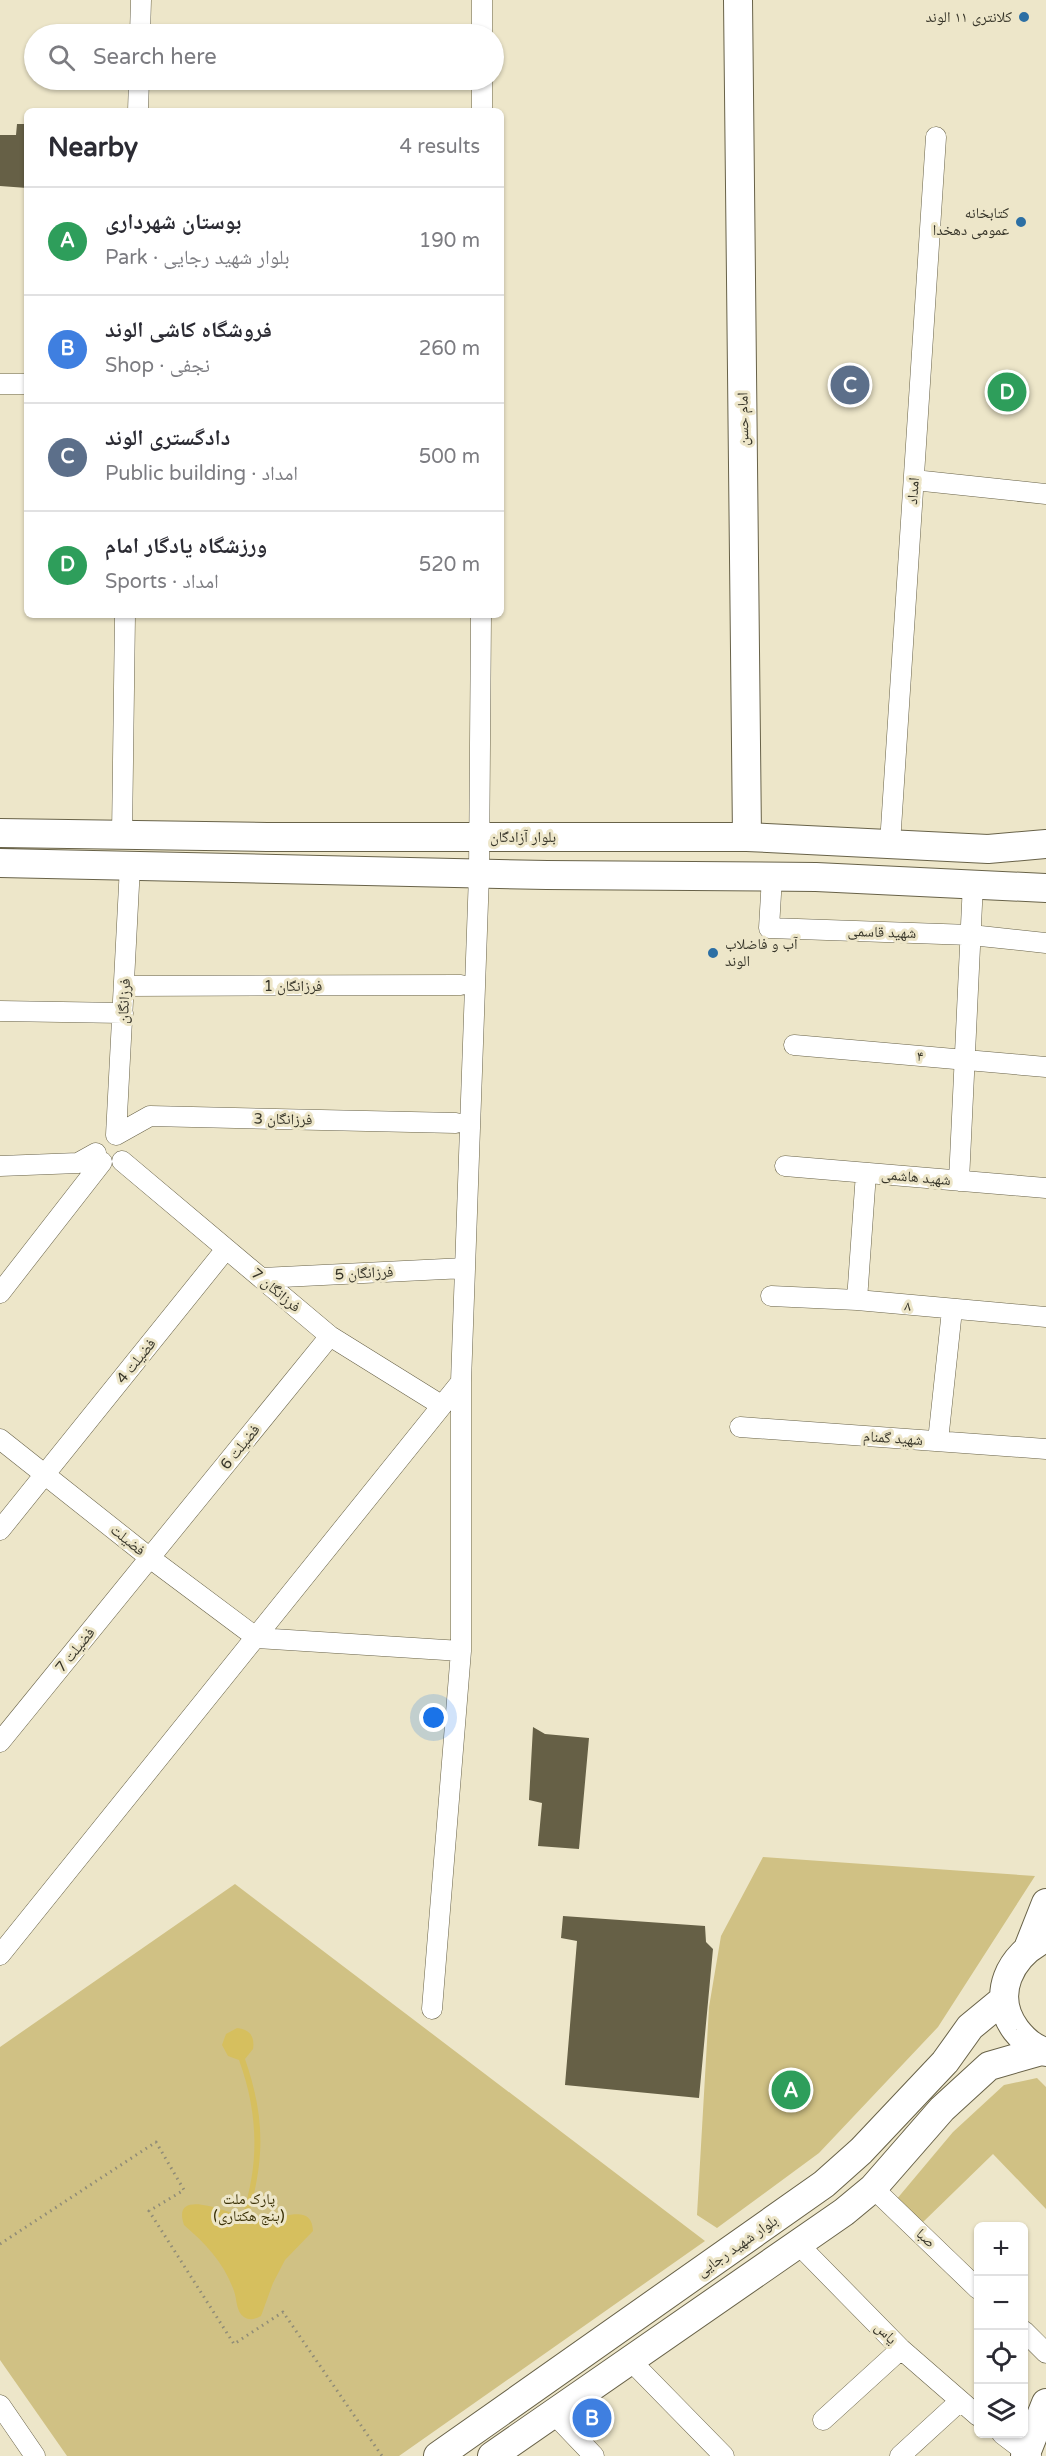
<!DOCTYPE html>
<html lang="en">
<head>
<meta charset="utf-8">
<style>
	:root { --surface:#fff; --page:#f7f7f7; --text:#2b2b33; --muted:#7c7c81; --line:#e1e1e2; --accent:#0b8043 }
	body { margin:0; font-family:"Varela Round","Noto Naskh Arabic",sans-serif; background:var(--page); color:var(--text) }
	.controls { position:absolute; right:18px; bottom:18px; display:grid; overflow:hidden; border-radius:9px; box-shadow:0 2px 4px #0004 }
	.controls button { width:54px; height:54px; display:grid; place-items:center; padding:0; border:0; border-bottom:2px solid var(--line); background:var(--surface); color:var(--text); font:30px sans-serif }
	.you { position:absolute; left:434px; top:1718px; width:21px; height:21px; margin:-15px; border:4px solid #fff; border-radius:50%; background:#1a73e8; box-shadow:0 0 0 9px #1a73e833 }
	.badge { display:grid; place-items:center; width:39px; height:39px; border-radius:50%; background:var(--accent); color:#fff; font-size:20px; font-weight:700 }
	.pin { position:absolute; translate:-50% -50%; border:3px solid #fff; box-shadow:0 2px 6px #0006 }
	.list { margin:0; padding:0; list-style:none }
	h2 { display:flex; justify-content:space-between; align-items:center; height:78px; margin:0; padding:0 24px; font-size:26px }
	h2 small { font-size:20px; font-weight:400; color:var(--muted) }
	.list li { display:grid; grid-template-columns:39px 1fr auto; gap:18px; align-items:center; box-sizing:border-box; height:108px; padding:0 24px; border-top:2px solid var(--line) }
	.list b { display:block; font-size:22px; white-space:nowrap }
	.list p { margin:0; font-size:20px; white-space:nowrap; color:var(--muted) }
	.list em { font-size:20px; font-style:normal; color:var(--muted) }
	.icon { flex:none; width:33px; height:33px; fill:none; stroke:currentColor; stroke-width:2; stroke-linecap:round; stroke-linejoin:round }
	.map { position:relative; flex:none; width:1046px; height:2456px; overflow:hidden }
	.search { position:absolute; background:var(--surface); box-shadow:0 2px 4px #0004; left:24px; top:24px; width:480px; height:66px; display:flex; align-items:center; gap:15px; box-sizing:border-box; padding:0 21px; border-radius:33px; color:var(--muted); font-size:22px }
	.panel { position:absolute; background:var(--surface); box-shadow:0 2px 4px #0004; left:24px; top:108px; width:480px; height:510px; border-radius:9px }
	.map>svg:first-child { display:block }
	.green { fill:#d0c184 }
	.water { fill:#d6bf5e }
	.building { fill:#666046 }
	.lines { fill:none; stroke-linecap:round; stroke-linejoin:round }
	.street-casing { stroke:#686248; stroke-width:21 }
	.secondary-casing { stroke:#686248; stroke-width:30 }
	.path { stroke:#908c77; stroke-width:3; stroke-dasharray:1.5 4.5; stroke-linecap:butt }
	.street { stroke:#fff; stroke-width:20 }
	.secondary { stroke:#fff; stroke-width:28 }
	.poi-dot { fill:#2c6fa4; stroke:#ede6c9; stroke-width:2 }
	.labels { text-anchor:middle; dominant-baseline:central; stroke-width:6; stroke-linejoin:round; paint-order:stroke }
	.poi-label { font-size:15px; fill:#373529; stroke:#ede6c9; text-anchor:end }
	.street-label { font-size:15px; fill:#373529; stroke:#ede6c9 }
	.park-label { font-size:15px; fill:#3b3106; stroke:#ede6c9 }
</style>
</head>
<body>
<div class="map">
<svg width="1046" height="2456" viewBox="0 0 1046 2456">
	<rect width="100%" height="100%" fill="#ede6c9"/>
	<path class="green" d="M763 1857 1035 1876 938 2027 819 2153 717 2228 697 2215 709 2007 721 1936Z
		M235 1884 705 2241 399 2456H67L0 2360V2047Z
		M1037 2078 1046 2087V2209L993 2154 921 2224 896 2200 953 2132 1004 2085Z"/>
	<path class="water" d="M237 2028C250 2029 255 2037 253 2049L245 2059C265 2117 265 2158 248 2217 255 2218 264 2219 272 2218 289 2216 312 2206 313 2231L285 2260 273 2283 261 2316C255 2319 250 2321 244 2317 236 2312 237 2299 234 2291 224 2263 206 2244 184 2225 171 2187 226 2212 242 2216 260 2163 258 2112 239 2060L228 2056 222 2045 226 2034Z"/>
	<path class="building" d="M17 124H27V188L0 186V135H16Z
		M533 1727 545 1734 589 1738 579 1849 538 1846 542 1803 529 1800Z
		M563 1916 705 1926 706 1942 713 1949 699 2098 565 2085 577 1941 561 1938Z"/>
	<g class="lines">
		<defs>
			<path id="street" d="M140 34 141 0
				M482 34V0
				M482 80V111
				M138 111 139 80
				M0 384H27
				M914 480 1046 494
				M122 835 125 615
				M890 844 936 137
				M772 877 769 928 971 935 1046 943
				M124 986 461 985
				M0 1011 123 1013
				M794 1045 1046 1067
				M116 1135 150 1116 456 1123
				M116 1135 130 866
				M122 1161 330 1336 441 1405
				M0 1166 78 1163 96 1153
				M785 1166 1046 1188
				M959 1181 973 883
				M262 1278 465 1268
				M0 1293 102 1162
				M771 1296 857 1300 1046 1317
				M857 1300 866 1173
				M740 1427 1046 1449
				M0 1439 150 1558 257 1638 461 1651
				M938 1441 952 1310
				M0 1530 226 1249
				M0 1742 330 1336
				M0 1955 461 1382 479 874 481 615
				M432 2009 461 1651V1382
				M873 2188 978 2289
				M798 2244 901 2349 978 2416
				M1024 2331 1046 2353
				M630 2360 724 2456
				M0 2405 35 2456
				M553 2413 594 2456
				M823 2420 901 2349
				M1002 2434 1031 2456
				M900 2456 959 2402"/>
			<path id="secondary" d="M738 0 747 837
				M0 833 267 837H747L988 849 1046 844
				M0 863 547 875 816 877 1046 888
				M1046 1938C1010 1955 990 1995 1016 2030 1023 2039 1034 2049 1046 2052
				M1029 1946 1046 1903
				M438 2456 824 2184 861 2151 945 2062 970 2027 1004 1999
				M492 2456 844 2212 873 2188 942 2109 989 2066 1041 2051
				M1025 2456 1046 2403"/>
		</defs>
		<use href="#street" class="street-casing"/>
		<use href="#secondary" class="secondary-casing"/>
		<path class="path" d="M0 2244 156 2142 184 2190 149 2211 234 2344 283 2312 382 2456"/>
		<use href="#street" class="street"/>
		<use href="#secondary" class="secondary"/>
	</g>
	<g class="poi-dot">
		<circle cx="1024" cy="17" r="6"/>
		<circle cx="1021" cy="222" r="6"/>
		<circle cx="713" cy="953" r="6"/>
	</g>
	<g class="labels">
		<g class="poi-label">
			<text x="1012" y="17">کلانتری ۱۱ الوند</text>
			<text x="1009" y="213">کتابخانه<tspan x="1009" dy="17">عمومی دهخدا</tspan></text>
			<text x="725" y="944" text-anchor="start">آب و فاضلاب<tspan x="725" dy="17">الوند</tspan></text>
		</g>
		<g class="street-label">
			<text transform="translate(743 419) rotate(-91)">امام حسن</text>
			<text transform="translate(913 491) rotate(-86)">امداد</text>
			<text x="523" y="837">بلوار آزادگان</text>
			<text transform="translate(882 932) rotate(2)">شهید قاسمی</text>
			<text x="293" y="986">فرزانگان 1</text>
			<text transform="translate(124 1001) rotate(-87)">فرزانگان</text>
			<text transform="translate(920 1056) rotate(5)">۴</text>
			<text transform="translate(283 1119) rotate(1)">فرزانگان 3</text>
			<text transform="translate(916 1177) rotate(5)">شهید هاشمی</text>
			<text transform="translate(364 1273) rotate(-3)">فرزانگان 5</text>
			<text transform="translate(276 1290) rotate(40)">فرزانگان 7</text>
			<text transform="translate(908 1306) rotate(6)">۸</text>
			<text transform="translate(136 1361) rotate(-51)">فضیلت 4</text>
			<text transform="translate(893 1438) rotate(4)">شهید گمنام</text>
			<text transform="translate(240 1447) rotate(-51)">فضیلت 6</text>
			<text transform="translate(128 1540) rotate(39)">فضیلت</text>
			<text transform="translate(75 1650) rotate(-51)">فضیلت 7</text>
			<text transform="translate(926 2238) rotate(44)">صبا</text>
			<text transform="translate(737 2246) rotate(-35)">بلوار شهید رجایی</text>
			<text transform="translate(886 2333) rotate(45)">یاس</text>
		</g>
		<g class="park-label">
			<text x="249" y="2199">پارک ملت<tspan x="249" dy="17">(پنج هکتاری)</tspan></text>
		</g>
	</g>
</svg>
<div class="controls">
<button>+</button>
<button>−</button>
<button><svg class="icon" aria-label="locate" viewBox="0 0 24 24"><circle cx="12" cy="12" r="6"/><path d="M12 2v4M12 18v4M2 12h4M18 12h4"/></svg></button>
<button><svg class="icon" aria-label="layers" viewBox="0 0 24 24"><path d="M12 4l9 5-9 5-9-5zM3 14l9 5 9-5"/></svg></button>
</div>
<div class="you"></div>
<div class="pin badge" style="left:791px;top:2090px;background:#2e9e5b">A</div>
<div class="pin badge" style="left:592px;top:2418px;background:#3f7fe0">B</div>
<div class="pin badge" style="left:850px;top:385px;background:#5c6f8a">C</div>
<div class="pin badge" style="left:1007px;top:392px;background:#2e9e5b">D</div>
<div class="search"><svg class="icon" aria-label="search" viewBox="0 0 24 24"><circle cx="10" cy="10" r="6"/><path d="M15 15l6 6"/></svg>Search here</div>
<section class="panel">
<h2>Nearby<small>4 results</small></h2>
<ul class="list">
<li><span class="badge" style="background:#2e9e5b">A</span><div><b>بوستان شهرداری</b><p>Park · بلوار شهید رجایی</p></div><em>190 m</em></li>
<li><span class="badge" style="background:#3f7fe0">B</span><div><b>فروشگاه کاشی الوند</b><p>Shop · نجفی</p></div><em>260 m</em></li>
<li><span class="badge" style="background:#5c6f8a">C</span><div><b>دادگستری الوند</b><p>Public building · امداد</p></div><em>500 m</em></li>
<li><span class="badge" style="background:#2e9e5b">D</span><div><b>ورزشگاه یادگار امام</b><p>Sports · امداد</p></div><em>520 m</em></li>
</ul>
</section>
</div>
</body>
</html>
